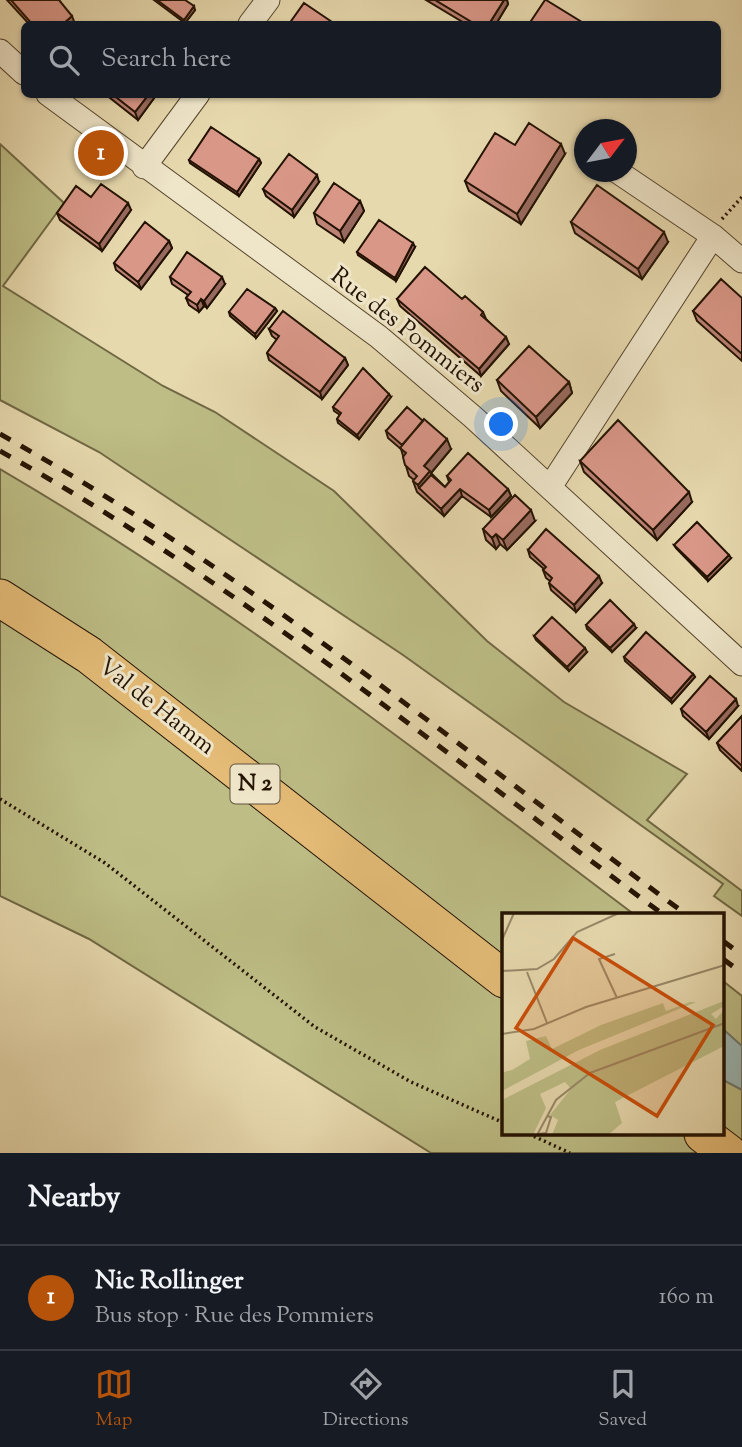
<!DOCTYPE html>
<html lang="en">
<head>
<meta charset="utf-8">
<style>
	:root { --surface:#171b24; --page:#242831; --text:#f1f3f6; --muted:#9ea1a6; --line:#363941; --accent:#b45309 }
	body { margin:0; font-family:"Sorts Mill Goudy",serif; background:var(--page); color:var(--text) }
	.compass { position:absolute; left:574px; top:119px; width:63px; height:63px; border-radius:50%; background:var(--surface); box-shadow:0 2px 5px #0004; rotate:58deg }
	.you { position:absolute; left:502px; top:425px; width:24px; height:24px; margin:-18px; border:5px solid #fff; border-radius:50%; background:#1a73e8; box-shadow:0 0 0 10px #1a73e833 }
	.badge { display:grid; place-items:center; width:46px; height:46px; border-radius:50%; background:var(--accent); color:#fff; font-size:23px; font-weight:700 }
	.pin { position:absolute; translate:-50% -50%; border:4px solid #fff; box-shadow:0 2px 7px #0006 }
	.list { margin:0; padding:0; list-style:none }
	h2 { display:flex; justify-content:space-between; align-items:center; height:91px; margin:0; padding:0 28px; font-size:30px }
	h2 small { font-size:23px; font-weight:400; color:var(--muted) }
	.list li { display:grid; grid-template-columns:46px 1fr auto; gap:21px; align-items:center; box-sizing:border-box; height:105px; padding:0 28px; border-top:2px solid var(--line) }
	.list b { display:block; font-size:26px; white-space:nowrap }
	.list p { margin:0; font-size:23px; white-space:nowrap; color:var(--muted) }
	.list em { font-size:23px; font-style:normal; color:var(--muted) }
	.icon { flex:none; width:38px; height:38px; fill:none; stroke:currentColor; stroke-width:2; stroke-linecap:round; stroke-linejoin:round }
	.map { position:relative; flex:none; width:742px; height:1153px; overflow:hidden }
	.search { position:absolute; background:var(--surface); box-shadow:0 2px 5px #0004; left:21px; right:21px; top:21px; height:77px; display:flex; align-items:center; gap:18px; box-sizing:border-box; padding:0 24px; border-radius:10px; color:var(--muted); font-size:26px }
	.sheet { height:196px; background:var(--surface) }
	nav { display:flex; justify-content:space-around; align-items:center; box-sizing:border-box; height:98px; border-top:2px solid var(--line); background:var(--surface); font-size:19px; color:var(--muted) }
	nav a { display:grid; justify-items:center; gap:4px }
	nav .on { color:var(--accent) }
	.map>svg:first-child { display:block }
	.green { fill:#bdbd85; stroke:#706844; stroke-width:2 }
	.water { fill:#9bb8b5; stroke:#6b766d; stroke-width:2 }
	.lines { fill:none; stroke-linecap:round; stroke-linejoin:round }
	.street-casing { stroke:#54442d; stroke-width:25 }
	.primary-casing { stroke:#231202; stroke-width:39 }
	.path { stroke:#231202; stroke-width:3.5; stroke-dasharray:2 3.5; stroke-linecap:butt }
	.street { stroke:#efe6ca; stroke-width:23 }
	.primary { stroke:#e4bc77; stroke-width:37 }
	.rail { stroke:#231202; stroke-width:5; stroke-dasharray:12 12; stroke-linecap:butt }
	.wall { fill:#bb8275; stroke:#231202; stroke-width:2 }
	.shaded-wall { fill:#986a5f; stroke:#231202; stroke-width:2 }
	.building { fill:#d99788; stroke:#231202; stroke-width:2 }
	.labels { text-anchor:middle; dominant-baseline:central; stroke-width:6; stroke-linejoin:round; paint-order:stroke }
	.shield { fill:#efe6ca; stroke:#60523e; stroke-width:2 }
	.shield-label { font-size:23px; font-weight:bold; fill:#231202 }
	.street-label { font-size:24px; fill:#231202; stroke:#efe6ca }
	.inset-road { fill:none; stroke:#998969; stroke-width:2 }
	.view { fill:#ca4e0a; fill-opacity:0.15; stroke:#ca4e0a; stroke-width:3.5 }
	.inset-edge { fill:none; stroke:#231202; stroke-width:3.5 }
</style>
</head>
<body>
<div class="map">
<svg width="742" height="1153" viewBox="0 0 742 1153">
	<rect width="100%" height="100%" fill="#e7d9ae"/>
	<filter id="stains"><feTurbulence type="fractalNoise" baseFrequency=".00286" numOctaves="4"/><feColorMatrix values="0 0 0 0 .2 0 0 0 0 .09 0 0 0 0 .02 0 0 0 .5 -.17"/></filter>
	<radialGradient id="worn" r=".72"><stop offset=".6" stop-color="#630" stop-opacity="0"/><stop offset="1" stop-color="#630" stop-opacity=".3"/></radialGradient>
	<path class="green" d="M0 144 64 203 3 286 163 386 215 412 334 491 487 641 564 702 687 774 647 820 742 891V916L714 896 723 884 403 655 99 452 0 400Z
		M0 469C224 600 428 759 635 915H504V1134H723V981L742 996V1153H431L89 939 0 896Z"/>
	<path class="water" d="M723 1029 742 1046V1090L723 1080Z"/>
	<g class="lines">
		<defs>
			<path id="street" d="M250 24 268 0
				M0 51 24 73
				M48 94 379 337 473 417 742 664
				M144 167 198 94
				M618 172 713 236
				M550 487 713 236 742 261"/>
			<path id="primary" d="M0 598 89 655 504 979
				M703 1134 728 1153"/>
		</defs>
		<use href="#street" class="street-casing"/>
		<use href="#primary" class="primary-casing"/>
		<path class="path" d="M722 219 742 197
			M0 799 105 863 315 1027 411 1082 504 1123
			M529 1134 570 1153"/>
		<use href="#street" class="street"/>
		<use href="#primary" class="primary"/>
		<path class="rail" d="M0 434C245 571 462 749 687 915
			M0 451C237 582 446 755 664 915
			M723 941 742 955
			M723 959 742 973"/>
	</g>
	<path class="wall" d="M7 0H59L75 24H29Z
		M154 0H185L195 10 185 23Z
		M426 0H507L508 4 496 24H466Z
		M105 94H157L138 120Z
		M565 154 521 224 469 191 465 181Z
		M259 159 261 163 239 196 190 163 189 160Z
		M319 182 294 217 266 196 263 189Z
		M91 197 131 210 102 251 60 220 57 213Z
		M360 201 364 211 344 242 317 224 314 213Z
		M571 222 668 242 642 279 575 233Z
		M169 241 172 248 141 289 116 270 114 263Z
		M415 247 396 281 358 255 357 252Z
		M170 277 225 284 207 308 204 306 199 312 189 305 186 298 188 295 172 284Z
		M742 298V361L697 321 693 311Z
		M397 299H462L483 312 486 319 509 344 481 376 400 306Z
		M275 308 277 311 256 338 230 316 229 312Z
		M269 329 345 358 348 365 322 399 269 360 267 353 277 340 272 336Z
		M497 380 569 382 572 393 540 428 501 391Z
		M391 397 359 439 338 423 337 419 340 415 334 411 333 407Z
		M386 431 451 449 431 473 445 487 449 482 447 476 508 489 511 496 491 517 462 496 444 516 417 492 413 481 414 480 409 476 401 449 388 438Z
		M580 461 692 502 657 540 584 472Z
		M535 521 507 550 500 544 496 549 486 540 483 529Z
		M674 545 731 558 708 581 676 548Z
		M528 550 602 583 576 612 551 590 549 583 550 581 546 578 543 570 544 569 530 557Z
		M586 625 636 628 612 652 587 629Z
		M534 636 587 652 569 671 536 640Z
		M624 657 693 674 695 677 672 703 625 661Z
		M738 706 709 739 683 716 681 709Z
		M742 716V771L720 750 717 743Z"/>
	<path class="shaded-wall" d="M504 0H507L508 4 496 24H489Z
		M194 6 195 10 185 23 184 20Z
		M72 16 75 24H63Z
		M149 94H157L138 120 135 112Z
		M561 144 565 154 521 224 517 214Z
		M259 159 261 163 239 196 237 192Z
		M317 175 319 182 294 217 292 210Z
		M360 201 364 211 344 242 340 231Z
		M128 203 131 210 102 251 99 244Z
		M664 232 668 242 642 279 638 269Z
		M169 241 172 248 141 289 138 282Z
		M413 243 415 247 396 281 395 278Z
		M222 277 225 284 207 308 204 301Z
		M201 299 204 306 199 312 197 305Z
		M275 308 277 311 256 338 255 334Z
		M506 337 509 344 481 376 479 369Z
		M345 358 348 365 322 399 320 392Z
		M569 382 572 393 540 428 536 417Z
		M389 394 391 397 359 439 357 435Z
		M447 439 451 449 431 473 434 482 419 488 418 485 424 466Z
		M460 489 462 496 444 516 441 509Z
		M508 489 511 496 491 517 489 510Z
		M689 492 692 502 657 540 653 530Z
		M531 510 535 521 507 550 503 540Z
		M496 534 500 544 496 549 492 538Z
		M729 555 731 558 708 581 707 577Z
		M599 576 602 583 576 612 574 605Z
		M634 624 636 628 612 652 610 648Z
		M585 648 587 652 569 671 567 667Z
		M693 674 695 677 672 703 671 699Z
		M736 699 738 706 709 739 706 732Z"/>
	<path class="building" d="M11 0H59L72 16 63 24H32Z
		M157 0H185L194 6 184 20Z
		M435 0H504L489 24H475Z
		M545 0H546L585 24H529Z
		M304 3 335 24H289Z
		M112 94H149L135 112Z
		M529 123 561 144 517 214 465 181 495 133 515 145Z
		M211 127 259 159 237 192 189 160Z
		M289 154 317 175 292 210 263 189Z
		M334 183 360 201 340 231 314 213Z
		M101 184 128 203 99 244 57 213 76 186 91 197Z
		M597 185 664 232 638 269 571 222Z
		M379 220 413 243 395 278 357 252Z
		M145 222 169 241 138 282 114 263Z
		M187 252 222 277 204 301 201 299 197 305 186 298 191 292 170 277Z
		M425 267 462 299 465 296 483 312 481 315 506 337 479 369 397 299Z
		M721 279 742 298V354L693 311Z
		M247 289 275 308 255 334 229 312Z
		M283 311 345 358 320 392 267 353 279 336 269 329Z
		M529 346 569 382 536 417 497 380Z
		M363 368 389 394 357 435 337 419 341 413 333 407Z
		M407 407 423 421 402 445 386 431Z
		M424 419 447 439 424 466 430 471 418 485 413 481 417 476 405 465 403 457 406 453 400 448Z
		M618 420 689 492 653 530 580 461Z
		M468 453 508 489 489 510 460 489 441 509 419 488 431 475 445 487 451 480 447 476Z
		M515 495 531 510 503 540 496 534 492 538 483 529Z
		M697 522 729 555 707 577 674 545Z
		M546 529 599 576 574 605 549 583 552 578 543 570 546 567 528 550Z
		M610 600 634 624 610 648 586 625Z
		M552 617 585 648 567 667 534 636Z
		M646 632 693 674 671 699 624 657Z
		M710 676 736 699 706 732 681 709Z
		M742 716V765H741L717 743Z"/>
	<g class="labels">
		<rect class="shield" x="230.5" y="764.5" width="49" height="39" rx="5"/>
		<g class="shield-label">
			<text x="255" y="784">N 2</text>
		</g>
		<g class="street-label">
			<text transform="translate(407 331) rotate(38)">Rue des Pommiers</text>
			<text transform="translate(156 707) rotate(38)">Val de Hamm</text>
		</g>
	</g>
	<g transform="translate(502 913)">
		<rect width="222" height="222" fill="#e7d9ae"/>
		<path d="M222 88V93L209 101 214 106 222 97V133L113 189 120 210 106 222H50L56 207 48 202 69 176 63 169 38 181 44 195 31 222H0V187L98 137ZM188 89H194L77 137 0 178V153L2 159 10 157 28 146 24 128 44 123 50 136 99 112 161 90 164 98Z" fill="#bdbd85"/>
		<path class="inset-road" d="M0 27 12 0M113 41 97 46 115 85M0 58 35 56 52 46 75 19 117 0M25 59 45 110M0 121 32 116 84 94 223 52M36 221 44 220 49 204 45 203M35 222 54 187 88 160 223 110"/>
		<path class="view" d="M71 25 211 112 155 203 14 115Z"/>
		<rect width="222" height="222" class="inset-edge"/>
	</g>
	<rect width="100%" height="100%" filter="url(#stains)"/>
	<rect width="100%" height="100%" fill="url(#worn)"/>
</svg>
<svg class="compass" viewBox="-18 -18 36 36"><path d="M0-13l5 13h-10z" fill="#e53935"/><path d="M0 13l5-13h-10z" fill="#9ea1a6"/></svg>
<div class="you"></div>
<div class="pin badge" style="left:101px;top:153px">1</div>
<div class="search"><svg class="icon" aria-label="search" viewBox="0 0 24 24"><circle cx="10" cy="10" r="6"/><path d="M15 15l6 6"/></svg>Search here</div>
</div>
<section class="sheet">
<h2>Nearby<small></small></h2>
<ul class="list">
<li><span class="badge">1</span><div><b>Nic Rollinger</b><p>Bus stop · Rue des Pommiers</p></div><em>160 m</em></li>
</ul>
</section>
<nav>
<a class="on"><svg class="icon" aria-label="map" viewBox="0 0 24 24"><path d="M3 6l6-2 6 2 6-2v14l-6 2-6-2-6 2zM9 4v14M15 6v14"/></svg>Map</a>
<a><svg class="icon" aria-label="directions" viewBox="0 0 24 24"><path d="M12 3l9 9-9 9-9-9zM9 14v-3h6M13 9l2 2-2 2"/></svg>Directions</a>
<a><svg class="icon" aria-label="saved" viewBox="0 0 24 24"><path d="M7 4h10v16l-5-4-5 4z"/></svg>Saved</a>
</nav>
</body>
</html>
